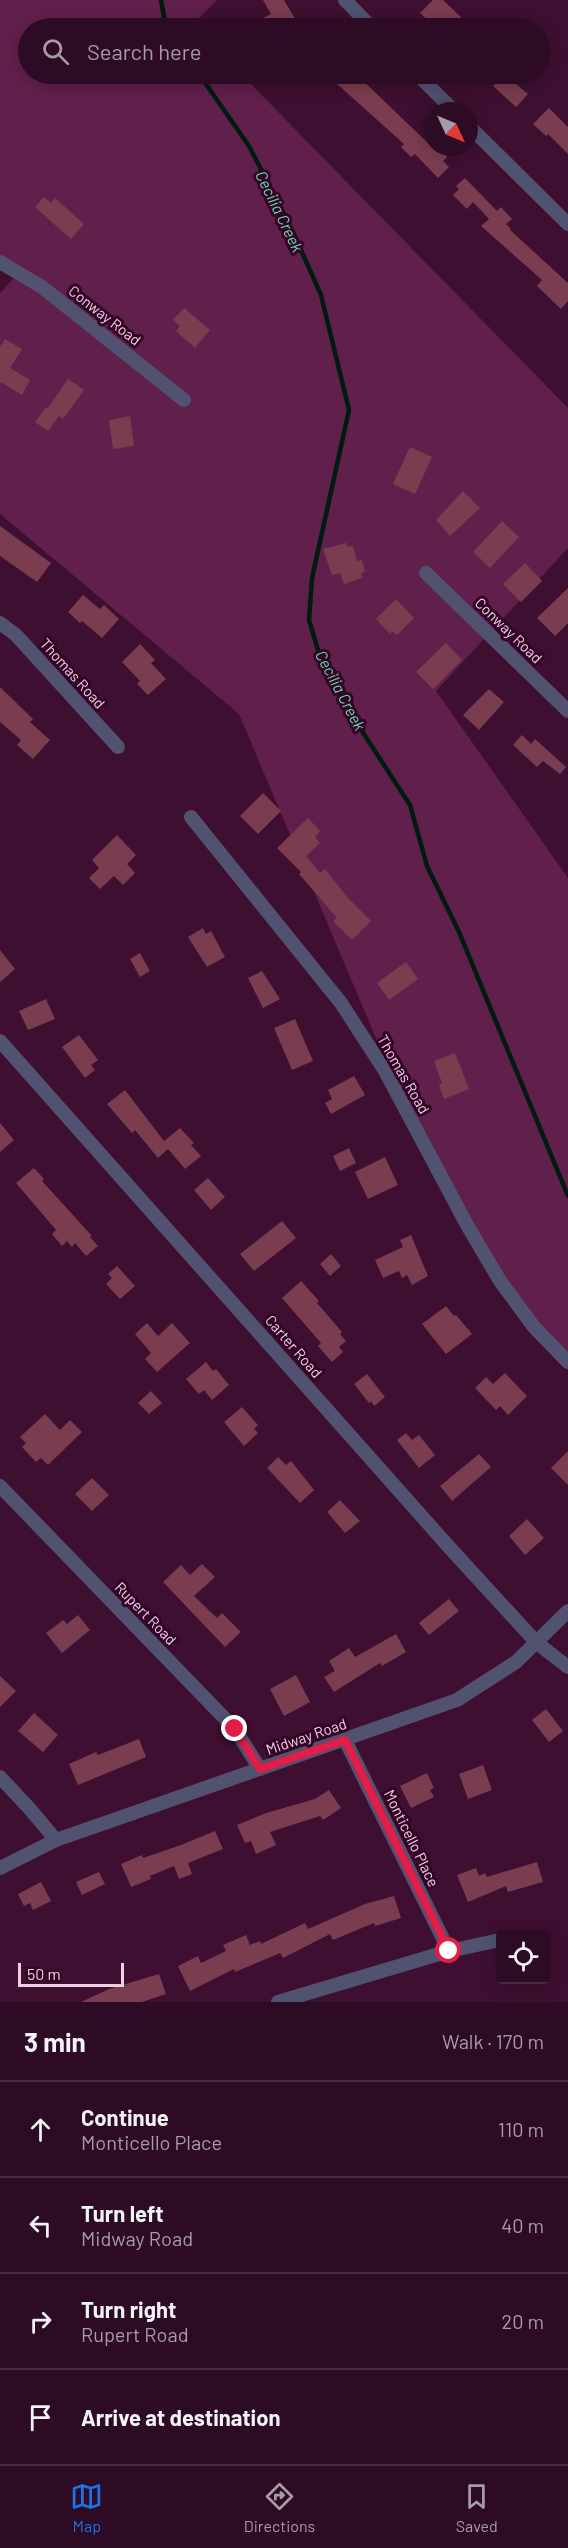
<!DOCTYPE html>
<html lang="en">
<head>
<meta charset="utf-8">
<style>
	:root { --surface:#2e0b24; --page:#36142c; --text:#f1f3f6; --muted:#a79ba6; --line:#492b41; --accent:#1a73e8 }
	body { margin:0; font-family:Barlow,sans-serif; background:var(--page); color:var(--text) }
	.controls { position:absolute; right:18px; bottom:18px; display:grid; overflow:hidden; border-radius:6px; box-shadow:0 3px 15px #0003 }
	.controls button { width:54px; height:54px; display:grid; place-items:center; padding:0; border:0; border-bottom:2px solid var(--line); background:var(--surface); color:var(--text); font:30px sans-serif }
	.compass { position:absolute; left:424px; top:102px; width:54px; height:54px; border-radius:50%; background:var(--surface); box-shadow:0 3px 15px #0003; rotate:134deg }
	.scale { position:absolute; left:18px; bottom:15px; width:106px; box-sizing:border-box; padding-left:6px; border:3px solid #efd0e2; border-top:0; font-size:16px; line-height:21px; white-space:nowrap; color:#efd0e2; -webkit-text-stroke:4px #330426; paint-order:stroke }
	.stop { position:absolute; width:18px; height:18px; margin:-14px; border:4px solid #e11d48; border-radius:50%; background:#fff }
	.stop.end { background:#e11d48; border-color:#fff; box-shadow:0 2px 6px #0008 }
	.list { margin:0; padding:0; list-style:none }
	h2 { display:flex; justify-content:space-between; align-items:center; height:78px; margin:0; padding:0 24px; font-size:26px }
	h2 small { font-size:20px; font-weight:400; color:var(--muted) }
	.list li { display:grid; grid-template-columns:39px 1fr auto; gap:18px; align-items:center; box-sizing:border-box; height:96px; padding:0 24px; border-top:2px solid var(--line) }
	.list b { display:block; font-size:22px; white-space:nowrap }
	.list p { margin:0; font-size:20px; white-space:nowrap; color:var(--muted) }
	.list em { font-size:20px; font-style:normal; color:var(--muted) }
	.icon { flex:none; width:33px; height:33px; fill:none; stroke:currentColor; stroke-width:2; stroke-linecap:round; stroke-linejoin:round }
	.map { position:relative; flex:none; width:568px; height:2002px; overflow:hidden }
	.search { position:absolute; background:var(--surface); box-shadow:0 3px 15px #0003; left:18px; right:18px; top:18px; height:66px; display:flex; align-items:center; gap:15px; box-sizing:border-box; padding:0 21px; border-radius:33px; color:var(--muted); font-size:22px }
	.sheet { height:462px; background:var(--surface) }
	nav { display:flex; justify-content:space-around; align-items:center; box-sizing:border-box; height:84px; border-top:2px solid var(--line); background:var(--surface); font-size:16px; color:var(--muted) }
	nav a { display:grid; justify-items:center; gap:3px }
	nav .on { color:var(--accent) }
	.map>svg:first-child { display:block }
	.green { fill:#60204b }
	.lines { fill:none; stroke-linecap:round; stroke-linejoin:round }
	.stream { stroke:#001b0f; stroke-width:4.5 }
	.building { fill:#793d4f }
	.street { stroke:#515270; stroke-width:14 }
	.route { stroke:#e11d48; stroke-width:8 }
	.labels { text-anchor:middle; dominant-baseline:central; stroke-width:6; stroke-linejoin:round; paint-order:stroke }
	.street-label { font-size:15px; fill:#efd0e2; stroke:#330426 }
	.water-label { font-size:16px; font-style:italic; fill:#61dfa8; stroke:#330426 }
</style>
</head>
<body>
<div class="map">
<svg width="568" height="2002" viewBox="0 0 568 2002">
	<rect width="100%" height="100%" fill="#3e0f30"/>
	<path class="green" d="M0 0H217L193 24 197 28H28V74H241L568 408V548L436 691 568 878V1358L503 1291 416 1133 239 714 0 514V293L15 277 0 264Z"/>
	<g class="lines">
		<path class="stream" d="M161 0 166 28
			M199 74 249 146 293 232 321 295 349 410 312 578 309 620 321 660 349 711 410 805 427 866 459 932 568 1196"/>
	</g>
	<path class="building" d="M263 0H284L297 22 287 28 285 25 279 28H244L271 14Z
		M433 0H443L461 17 450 28H436L420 13Z
		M345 74H356L432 147H438L447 157 443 161 449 167 438 178 415 154 411 157 401 147 404 144 336 83Z
		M504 74 528 94 516 107 493 86Z
		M549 108 568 127V154L548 134 546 136 533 124Z
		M465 178 497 211 501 207 512 219 506 224 511 229 510 230 568 283V301L561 309 537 286 542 280 481 226 489 219 473 202 467 209 453 195 459 189 456 186Z
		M44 197 51 203 55 198 84 224 71 239 35 207Z
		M184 308 210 330 195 348 176 331 180 326 173 320Z
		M5 339 22 349 10 368 30 380 22 395 1 382 0 384V347Z
		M68 379 84 390 63 419 59 416 48 431 35 422 46 407 48 408Z
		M130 416 134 446 113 449 109 420Z
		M410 447 432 457 415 494 393 484Z
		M463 491 480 508 450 536 436 520Z
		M502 521 519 537 490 568 473 552Z
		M0 526 51 563 37 582 0 556Z
		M346 543 348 547 353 546 357 561 362 560 365 572 361 573 362 578 344 584 340 573 332 575 323 549Z
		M525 563 542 581 521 602 503 584Z
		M568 588V623L555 636 537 618Z
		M83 595 100 609 104 605 119 619 102 638 82 621 80 623 68 612Z
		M396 599 414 618 397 635 392 631 390 634 376 619Z
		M446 643 462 660 433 689 416 672Z
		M140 644 155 660 151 663 166 679 148 695 137 684 140 681 122 662Z
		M0 687 33 719 30 722 50 740 33 759 17 745 21 740 0 722Z
		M489 689 504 702 479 730 463 715Z
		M522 735 531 744 535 739 566 767 560 774 543 761 537 767 513 745Z
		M263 793 281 811 258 834 240 816Z
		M308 818 320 831 315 837 320 843 306 856 320 873 325 869 348 898 371 921 352 940 333 921 337 918 299 874 301 872 277 848Z
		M117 835 136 855 127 864 135 873 123 885 114 876 100 889 89 878 99 868 92 860Z
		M203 928 206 934 211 931 225 957 207 967 188 937Z
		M0 950 15 969 0 982Z
		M140 953 150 971 140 977 130 959Z
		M406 962 418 979 389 1000 377 983Z
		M262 971 280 999 263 1008 248 978Z
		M46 999 55 1019 28 1030 19 1011Z
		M295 1019 313 1061 292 1070 274 1028Z
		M79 1035 98 1060 91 1065 95 1070 85 1078 62 1047Z
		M455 1053 469 1089 444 1099 439 1085 442 1083 434 1061Z
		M354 1076 365 1095 331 1114 325 1103 332 1099 328 1090Z
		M125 1090 164 1141 180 1128 194 1143 191 1145 201 1156 185 1169 168 1149 158 1158 135 1130 132 1133 107 1104Z
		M0 1123 14 1140 0 1152Z
		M349 1148 356 1163 340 1171 333 1156Z
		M385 1157 398 1185 368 1199 355 1172Z
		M34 1168 44 1179 42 1181 92 1236 90 1237 98 1246 86 1256 75 1243 72 1247 67 1241 62 1246 52 1234 56 1230 16 1183Z
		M208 1178 225 1197 211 1210 194 1190Z
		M282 1221 296 1238 254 1271 240 1254Z
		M411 1235 428 1276 412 1285 407 1275 402 1278 399 1271 383 1278 375 1260 403 1247 400 1240Z
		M331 1254 341 1266 330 1276 320 1264Z
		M117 1266 135 1286 120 1299 106 1284 112 1278 108 1274Z
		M301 1281 319 1301 317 1303 342 1332 340 1334 346 1341 339 1347 343 1352 332 1362 318 1346 321 1343 282 1298Z
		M446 1306 454 1316 456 1315 472 1334 446 1354 422 1324Z
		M147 1323 158 1336 172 1323 190 1343 157 1372 145 1359 151 1353 135 1334Z
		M206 1362 213 1371 216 1369 229 1385 212 1400 204 1390 199 1394 186 1379Z
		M505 1373 527 1396 508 1415 500 1406 496 1410 475 1388 486 1377 493 1384Z
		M367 1374 385 1397 374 1406 371 1401 369 1403 354 1384Z
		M151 1391 162 1403 149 1414 138 1403Z
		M242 1407 258 1425 254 1429 258 1433 244 1446 224 1422Z
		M45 1414 60 1430 70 1420 82 1432 48 1465 41 1458 36 1462 22 1447 26 1443 20 1437Z
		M406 1433 412 1440 419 1435 435 1455 419 1468 397 1440Z
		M568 1451V1485L551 1468Z
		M479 1454 491 1467 452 1501 440 1486Z
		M278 1457 286 1465 291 1461 314 1490 300 1503 267 1468Z
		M92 1478 109 1495 92 1511 75 1494Z
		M340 1500 360 1521 345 1533 327 1512Z
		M527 1519 544 1538 525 1555 509 1536Z
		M202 1564 215 1577 194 1596 217 1618 222 1613 241 1632 225 1647 163 1582 181 1565 190 1575Z
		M449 1599 459 1611 429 1635 419 1623Z
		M78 1615 90 1630 62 1653 46 1633 63 1620 67 1624Z
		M396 1634 406 1652 382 1666 380 1663 334 1692 324 1677 335 1671 329 1661 349 1648 355 1657Z
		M296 1675 310 1702 284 1716 270 1689Z
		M0 1676 16 1691 0 1707Z
		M546 1709 563 1731 549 1742 532 1720Z
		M34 1713 58 1735 43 1752 18 1731Z
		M139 1739 146 1757 78 1785 69 1764 96 1752 98 1755Z
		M483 1765 492 1790 468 1799 459 1774Z
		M427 1773 434 1788 430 1790 434 1797 411 1808 400 1786Z
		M329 1790 341 1808 323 1820 320 1816 270 1832 276 1845 256 1854 251 1841 245 1843 237 1825 266 1813 315 1799Z
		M215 1831 223 1849 188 1863 192 1874 179 1879 174 1866 150 1876 151 1879 131 1887 121 1864 142 1855 143 1858 181 1845Z
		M537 1862 543 1882 508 1892 506 1886 468 1902 457 1875 476 1868 479 1876 485 1873 487 1877Z
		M99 1872 105 1884 82 1895 76 1882Z
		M41 1882 51 1901 33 1910 30 1903 24 1906 18 1894Z
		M394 1896 401 1918 375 1926 374 1923 333 1940 330 1934 283 1958 280 1953 235 1972 234 1969 190 1991 178 1966 198 1956 201 1963 226 1951 223 1945 246 1935 250 1945 260 1941 261 1944 305 1923 308 1929 365 1904Z
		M159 1974 166 1994 142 2002H81L109 1989Z"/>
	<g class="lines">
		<path class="street" d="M345 0 372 28
			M417 74 454 111
			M469 126 568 224
			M0 262 42 287 184 400
			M426 573 568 711
			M0 623 16 635 118 747
			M191 817 341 1003 385 1071 467 1225 500 1281 534 1327 568 1362
			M0 1041 449 1547 537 1643 568 1667
			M0 1486 235 1729 260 1769
			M345 1740 449 1951
			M0 1777 29 1808 56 1840
			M0 1868 56 1840 457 1700 516 1662 568 1611
			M278 2002 449 1951 500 1940"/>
	</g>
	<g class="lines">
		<path class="route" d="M235 1729 260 1769 345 1740 449 1951"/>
	</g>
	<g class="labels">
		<g class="street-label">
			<text transform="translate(105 315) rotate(38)">Conway Road</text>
			<text transform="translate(509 630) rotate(44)">Conway Road</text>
			<text transform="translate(73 673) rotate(48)">Thomas Road</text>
			<text transform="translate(404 1074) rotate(60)">Thomas Road</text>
			<text transform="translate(294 1346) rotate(49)">Carter Road</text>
			<text transform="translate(146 1613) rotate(46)">Rupert Road</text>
			<text transform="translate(306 1736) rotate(-19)">Midway Road</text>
			<text transform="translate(412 1838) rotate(64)">Monticello Place</text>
		</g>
		<g class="water-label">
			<text transform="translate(280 211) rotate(64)">Cecilia Creek</text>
			<text transform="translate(341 690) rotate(62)">Cecilia Creek</text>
		</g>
	</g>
</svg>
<div class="controls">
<button><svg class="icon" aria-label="locate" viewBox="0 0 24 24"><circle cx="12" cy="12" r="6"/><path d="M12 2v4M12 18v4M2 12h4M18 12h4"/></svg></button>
</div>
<svg class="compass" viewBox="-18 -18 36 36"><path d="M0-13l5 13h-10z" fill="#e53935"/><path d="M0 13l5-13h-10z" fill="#a79ba6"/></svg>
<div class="scale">50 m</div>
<div class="stop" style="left:449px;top:1951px"></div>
<div class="stop end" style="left:235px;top:1729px"></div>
<div class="search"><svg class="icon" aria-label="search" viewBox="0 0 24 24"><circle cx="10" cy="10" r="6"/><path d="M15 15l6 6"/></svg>Search here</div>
</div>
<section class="sheet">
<h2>3 min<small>Walk · 170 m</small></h2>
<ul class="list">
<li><svg class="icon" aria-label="ahead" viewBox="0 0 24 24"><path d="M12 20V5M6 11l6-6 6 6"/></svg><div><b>Continue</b><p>Monticello Place</p></div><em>110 m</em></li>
<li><svg class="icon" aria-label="left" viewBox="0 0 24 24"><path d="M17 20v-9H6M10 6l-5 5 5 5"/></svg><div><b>Turn left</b><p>Midway Road</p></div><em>40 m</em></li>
<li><svg class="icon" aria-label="right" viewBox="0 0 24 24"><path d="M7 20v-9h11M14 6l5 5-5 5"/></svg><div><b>Turn right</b><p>Rupert Road</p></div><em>20 m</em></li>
<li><svg class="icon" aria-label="arrive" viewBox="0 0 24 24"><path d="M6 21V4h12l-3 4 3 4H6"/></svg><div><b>Arrive at destination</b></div></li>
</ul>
</section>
<nav>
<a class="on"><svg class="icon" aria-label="map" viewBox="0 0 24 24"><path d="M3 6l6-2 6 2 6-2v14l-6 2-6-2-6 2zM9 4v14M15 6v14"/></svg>Map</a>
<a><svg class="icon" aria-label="directions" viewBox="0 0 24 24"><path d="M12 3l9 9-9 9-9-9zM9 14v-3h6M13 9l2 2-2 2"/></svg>Directions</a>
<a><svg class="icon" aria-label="saved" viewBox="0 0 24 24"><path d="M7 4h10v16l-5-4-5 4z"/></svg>Saved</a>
</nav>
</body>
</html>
